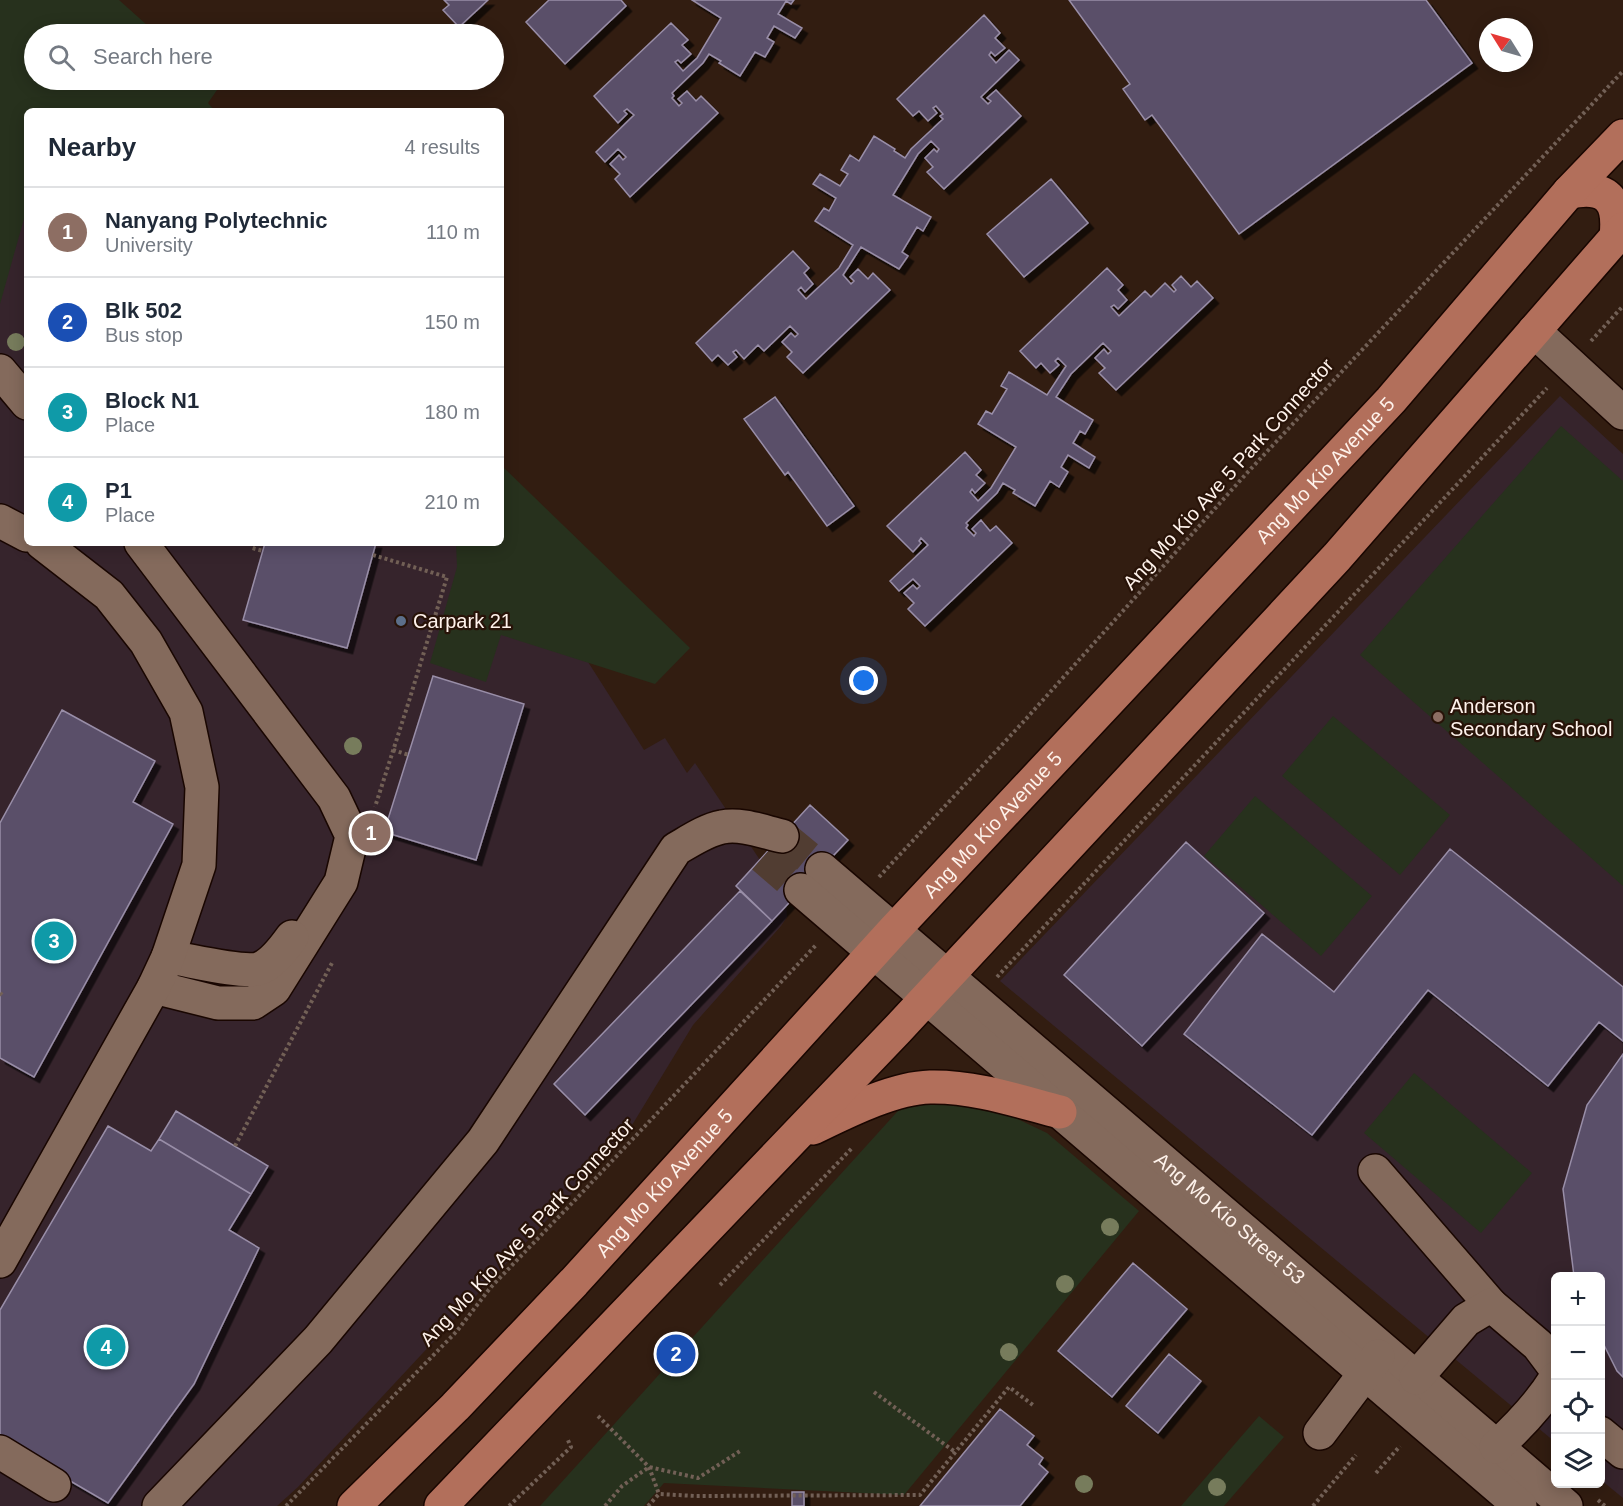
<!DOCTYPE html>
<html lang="en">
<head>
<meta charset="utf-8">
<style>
	:root { --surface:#fff; --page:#f6f6f7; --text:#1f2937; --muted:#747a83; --line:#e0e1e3; --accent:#2563eb }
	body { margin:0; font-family:Arial,sans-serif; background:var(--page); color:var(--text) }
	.controls { position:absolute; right:18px; bottom:18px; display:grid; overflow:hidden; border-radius:9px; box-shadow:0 3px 15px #0003 }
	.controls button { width:54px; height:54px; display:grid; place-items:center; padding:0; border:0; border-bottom:2px solid var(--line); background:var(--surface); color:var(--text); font:30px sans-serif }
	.compass { position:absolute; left:1479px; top:18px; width:54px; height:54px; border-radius:50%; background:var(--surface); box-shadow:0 3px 15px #0003; rotate:307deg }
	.you { position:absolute; left:864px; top:681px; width:21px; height:21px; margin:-15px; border:4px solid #fff; border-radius:50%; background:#1a73e8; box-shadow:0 0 0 9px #1a73e833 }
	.badge { display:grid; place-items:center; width:39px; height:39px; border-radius:50%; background:var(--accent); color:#fff; font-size:20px; font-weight:700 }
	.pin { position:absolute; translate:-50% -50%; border:3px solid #fff; box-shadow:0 2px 6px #0006 }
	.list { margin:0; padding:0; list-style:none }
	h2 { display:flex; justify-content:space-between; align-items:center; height:78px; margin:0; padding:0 24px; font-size:26px }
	h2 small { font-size:20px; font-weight:400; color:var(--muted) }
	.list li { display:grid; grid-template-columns:39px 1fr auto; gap:18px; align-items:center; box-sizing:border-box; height:90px; padding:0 24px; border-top:2px solid var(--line) }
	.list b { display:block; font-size:22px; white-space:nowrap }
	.list p { margin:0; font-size:20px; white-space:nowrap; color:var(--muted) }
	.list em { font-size:20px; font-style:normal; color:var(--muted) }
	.icon { flex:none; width:33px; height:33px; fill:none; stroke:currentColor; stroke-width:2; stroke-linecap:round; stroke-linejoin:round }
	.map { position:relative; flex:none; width:1623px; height:1506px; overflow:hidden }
	.search { position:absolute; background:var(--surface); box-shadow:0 3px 15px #0003; left:24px; top:24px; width:480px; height:66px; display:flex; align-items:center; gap:15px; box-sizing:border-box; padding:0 21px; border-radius:33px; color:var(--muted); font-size:22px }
	.panel { position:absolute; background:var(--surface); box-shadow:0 3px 15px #0003; left:24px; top:108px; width:480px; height:438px; border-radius:9px }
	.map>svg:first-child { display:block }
	.education { fill:#36242c }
	.green { fill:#27311d }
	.building { fill:#5a4f69; stroke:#998ea8; stroke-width:1.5; filter:url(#shadow) }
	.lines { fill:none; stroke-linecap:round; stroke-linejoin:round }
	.minor-tunnel { stroke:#513d32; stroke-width:33; stroke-dasharray:33 16; stroke-linecap:butt }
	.minor-casing { stroke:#190600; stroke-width:36 }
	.major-casing { stroke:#190600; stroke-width:36 }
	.path { stroke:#726056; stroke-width:4; stroke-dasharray:3 3; stroke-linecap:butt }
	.minor { stroke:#846a5c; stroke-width:33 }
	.major { stroke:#b26f5b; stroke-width:33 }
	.tree { fill:#777c5c }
	.service-dot { fill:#5c6f8a; stroke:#281308; stroke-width:2 }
	.education-dot { fill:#8d6e63; stroke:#281308; stroke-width:2 }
	.labels { text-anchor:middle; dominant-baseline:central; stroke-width:4.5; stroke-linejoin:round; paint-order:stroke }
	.street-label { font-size:20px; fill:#fef2eb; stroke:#281308 }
	.poi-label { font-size:20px; fill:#fef2eb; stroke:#281308; text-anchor:start }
</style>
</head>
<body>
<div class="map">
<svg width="1623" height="1506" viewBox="0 0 1623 1506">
	<defs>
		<filter id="shadow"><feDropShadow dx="5.5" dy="5.5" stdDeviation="0" flood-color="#0009"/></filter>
	</defs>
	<rect width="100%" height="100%" fill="#321d11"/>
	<path class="education" d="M0 112 27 116V543H501V525L644 750 665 738 687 773 695 763 782 893 786 902 787 917 781 926 693 1025 626 1135 298 1487 277 1506H0Z
		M1560 396 1623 454V1498L1601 1480 1600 1276H1556L1555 1442 1000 981Z"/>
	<path class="green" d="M0 0H119L157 34H34V80H206L217 90 208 103 215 111H27V208L0 304Z
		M1561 426 1623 481V886L1360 655Z
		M501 465 690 648 655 684 501 635 486 682 430 663 457 567 456 543H501Z
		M1333 716 1450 815 1400 875 1282 776Z
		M1255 796 1372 896 1321 956 1204 856Z
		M1414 1073 1532 1173 1481 1233 1364 1133Z
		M906 1102 984 1103 1047 1133 1139 1211 904 1495 664 1483 644 1506H540Z
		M1259 1416 1284 1437 1224 1506H1181Z"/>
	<path class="building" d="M444 0H488L459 27 443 10 449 5Z
		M549 0H621L626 6 565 64 526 22Z
		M692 0H794L791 4 786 1 778 14 802 28 795 38 774 26 767 38 774 42 765 57 755 52 740 76 719 63 721 61 709 54 703 63 672 93 674 96 672 98 679 106 682 103 678 99 687 91 696 101 701 96 718 113 630 197 615 179 620 174 610 164 619 155 623 160 626 157 618 149 605 162 596 152 634 115 627 109 624 111 627 114 618 123 594 96 671 23 688 40 682 45 691 54 681 63 678 60 675 62 683 71 697 58 721 18Z
		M1069 0H1426L1472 63 1239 234 1152 115 1145 120 1123 89 1130 84Z
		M984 15 1000 33 995 38 1005 48 995 56 991 52 989 55 996 63 1009 50 1019 60 981 97 988 104 991 101 987 98 996 90 1021 116 944 189 927 172 933 167 925 158 934 149 937 152 939 149 931 141 918 154 893 195 931 217 923 231 917 227 902 252 908 256 899 269 861 247 843 275 851 284 854 281 850 277 858 269 868 279 873 273 890 290 803 373 787 357 792 352 782 342 791 333 795 337 798 334 790 326 764 351 758 345 744 359 736 350 733 352 737 357 728 365 718 355 712 361 696 343 793 251 809 268 804 273 813 284 805 292 801 287 798 290 806 299 839 268 853 245 815 221 824 208 829 211 836 198 813 184 820 174 840 186 848 174 841 170 850 155 859 161 874 136 895 149 894 151 905 158 911 149 943 119 940 116 943 114 936 106 933 108 937 113 928 121 919 111 913 116 897 99Z
		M1051 179 1088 223 1024 277 987 234Z
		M1107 268 1123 285 1118 290 1127 300 1118 309 1114 305 1111 307 1119 316 1145 291 1151 297 1165 283 1174 292 1176 290 1172 285 1181 276 1191 287 1197 281 1213 298 1116 390 1099 373 1105 368 1095 358 1104 349 1108 354 1111 351 1103 343 1071 374 1056 397 1093 420 1085 434 1080 431 1073 443 1095 457 1089 468 1068 455 1061 467 1068 472 1059 487 1050 481 1035 506 1013 493 1015 490 1003 483 997 493 966 523 968 525 966 528 974 536 976 533 972 529 981 520 990 531 996 526 1012 543 925 626 908 609 914 603 904 593 913 585 917 589 920 586 913 579 899 591 890 581 928 545 921 538 919 541 921 543 913 552 887 526 965 452 981 470 976 475 985 483 975 493 972 489 970 492 978 501 991 488 1016 447 978 424 986 411 992 414 1007 389 1001 386 1009 372 1047 395 1066 366 1058 358 1055 361 1059 365 1050 373 1041 363 1036 368 1020 351Z
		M775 397 854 506 827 526 788 472 785 475 744 419Z
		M265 543H376L347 648 243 620Z
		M433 676 524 704 476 860 384 832Z
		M62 710 155 761 133 802 173 824 34 1077 0 1058V823Z
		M810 805 848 840 772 921 736 886Z
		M1186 842 1264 913 1142 1046 1064 975Z
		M1450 849 1623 987V1041L1599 1022 1548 1086 1428 990 1312 1135 1184 1034 1262 934 1334 992Z
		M740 891 772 921 585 1115 554 1084Z
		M1623 1054V1377L1617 1371 1600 1337V1276H1574L1563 1189 1587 1105Z
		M176 1111 268 1166 251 1194 159 1139Z
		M108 1126 151 1151 159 1139 251 1194 229 1230 259 1248 194 1384 108 1503 0 1440V1310Z
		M1133 1263 1187 1309 1112 1397 1058 1351Z
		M1169 1354 1201 1381 1158 1433 1126 1406Z
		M1000 1409 1034 1436 1027 1445 1043 1458 1039 1464 1048 1472 1020 1506H920Z
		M792 1492H804V1506H792Z"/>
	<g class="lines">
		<path class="minor-tunnel" d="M782 836 822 869
			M763 857 801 890"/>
		<defs>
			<g id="minor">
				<path d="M1534 331 1623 413"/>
				<path d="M0 371 27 403"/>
				<path d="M0 521 27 535"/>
				<path d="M141 543 334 798 352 836 341 882 274 989 253 1003H218L154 987"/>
				<path id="s1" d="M822 869 1566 1506"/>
				<path d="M801 890 1520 1506"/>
				<path d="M168 957C189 960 240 973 258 969 272 965 284 948 292 937"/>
				<path d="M1375 1171 1491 1305"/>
				<path d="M0 1261 154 987 168 957 199 865 202 787 186 712 146 642 109 595 42 543"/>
				<path d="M1416 1378 1466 1320 1491 1305 1538 1345 1556 1369"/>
				<path d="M1320 1433 1378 1356"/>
				<path d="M1600 1433 1623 1452"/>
				<path d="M1496 1447C1518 1427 1540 1404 1556 1378"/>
				<path d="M0 1452 54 1485"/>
				<path d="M159 1506 318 1340 483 1141 676 849C690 841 706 830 722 827 741 823 764 832 782 836"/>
			</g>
			<g id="major">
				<path d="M1569 192C1607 185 1620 199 1616 237"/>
				<path d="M813 1128C846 1112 893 1088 930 1087 974 1086 1018 1101 1060 1112"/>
				<path id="s2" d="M354 1506 455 1407 574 1282 893 931 1391 400 1569 192 1623 136"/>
				<path d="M441 1506 897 1030 1337 557 1623 229"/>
			</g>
		</defs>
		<use href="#minor" class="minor-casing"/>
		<use href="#major" class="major-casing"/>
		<path class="path" d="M1591 341 1623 306
			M254 543 252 548 263 551
			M373 555 447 577 409 701 375 807
			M393 750 409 755
			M879 877 1025 720 1246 474 1623 71
			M997 977 1547 388
			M0 993 2 995
			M235 1146 333 961
			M720 1285 853 1147
			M874 1392 955 1452
			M598 1416 649 1467 659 1494
			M1376 1473 1400 1446
			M1598 1500 1605 1506
			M286 1506 457 1331 491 1287 577 1198 817 944
			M509 1506 571 1447 567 1438
			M605 1506 622 1486 649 1467 698 1478 740 1451
			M648 1506 659 1494 696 1496 920 1495 1009 1387 1033 1405
			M1313 1506 1356 1455"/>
		<use href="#minor" class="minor"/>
		<use href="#major" class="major"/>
	</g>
	<g class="tree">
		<circle cx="16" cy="342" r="9"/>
		<circle cx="353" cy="746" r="9"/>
		<circle cx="1110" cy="1227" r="9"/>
		<circle cx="1065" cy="1284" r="9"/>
		<circle cx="1009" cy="1352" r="9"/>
		<circle cx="1084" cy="1484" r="9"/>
		<circle cx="1217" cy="1487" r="9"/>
	</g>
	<circle class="service-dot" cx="401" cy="621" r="6"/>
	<circle class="education-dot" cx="1438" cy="717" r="6"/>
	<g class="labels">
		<g class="street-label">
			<text stroke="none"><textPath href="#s2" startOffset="1420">Ang Mo Kio Avenue 5</textPath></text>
			<text transform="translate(1228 474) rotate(-48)">Ang Mo Kio Ave 5 Park Connector</text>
			<text stroke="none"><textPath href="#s2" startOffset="934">Ang Mo Kio Avenue 5</textPath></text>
			<text stroke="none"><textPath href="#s2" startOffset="448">Ang Mo Kio Avenue 5</textPath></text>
			<text stroke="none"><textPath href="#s1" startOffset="537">Ang Mo Kio Street 53</textPath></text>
			<text transform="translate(527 1232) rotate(-47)">Ang Mo Kio Ave 5 Park Connector</text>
		</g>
		<g class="poi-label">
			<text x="413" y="621">Carpark 21</text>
			<text x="1450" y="706">Anderson<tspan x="1450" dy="23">Secondary School</tspan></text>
		</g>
	</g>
</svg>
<div class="controls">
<button>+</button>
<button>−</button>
<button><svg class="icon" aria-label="locate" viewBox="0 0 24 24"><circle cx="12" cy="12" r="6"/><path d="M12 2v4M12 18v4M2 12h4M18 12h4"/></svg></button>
<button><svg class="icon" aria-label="layers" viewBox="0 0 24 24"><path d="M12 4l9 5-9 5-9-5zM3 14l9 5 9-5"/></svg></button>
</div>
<svg class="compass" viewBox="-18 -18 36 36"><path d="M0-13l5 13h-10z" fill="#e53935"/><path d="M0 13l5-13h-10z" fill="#747a83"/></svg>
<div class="you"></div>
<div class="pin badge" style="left:371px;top:833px;background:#8d6e63">1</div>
<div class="pin badge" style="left:676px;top:1354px;background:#1a4fb4">2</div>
<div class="pin badge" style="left:54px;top:941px;background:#0f9aa8">3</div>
<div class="pin badge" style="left:106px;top:1347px;background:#0f9aa8">4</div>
<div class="search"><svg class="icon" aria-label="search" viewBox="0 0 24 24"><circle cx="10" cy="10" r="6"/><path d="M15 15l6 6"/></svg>Search here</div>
<section class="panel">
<h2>Nearby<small>4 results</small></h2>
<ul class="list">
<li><span class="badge" style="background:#8d6e63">1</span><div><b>Nanyang Polytechnic</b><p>University</p></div><em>110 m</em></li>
<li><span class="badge" style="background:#1a4fb4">2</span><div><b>Blk 502</b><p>Bus stop</p></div><em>150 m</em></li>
<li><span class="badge" style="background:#0f9aa8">3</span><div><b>Block N1</b><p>Place</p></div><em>180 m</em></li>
<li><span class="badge" style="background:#0f9aa8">4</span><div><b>P1</b><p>Place</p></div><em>210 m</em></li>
</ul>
</section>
</div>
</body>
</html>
